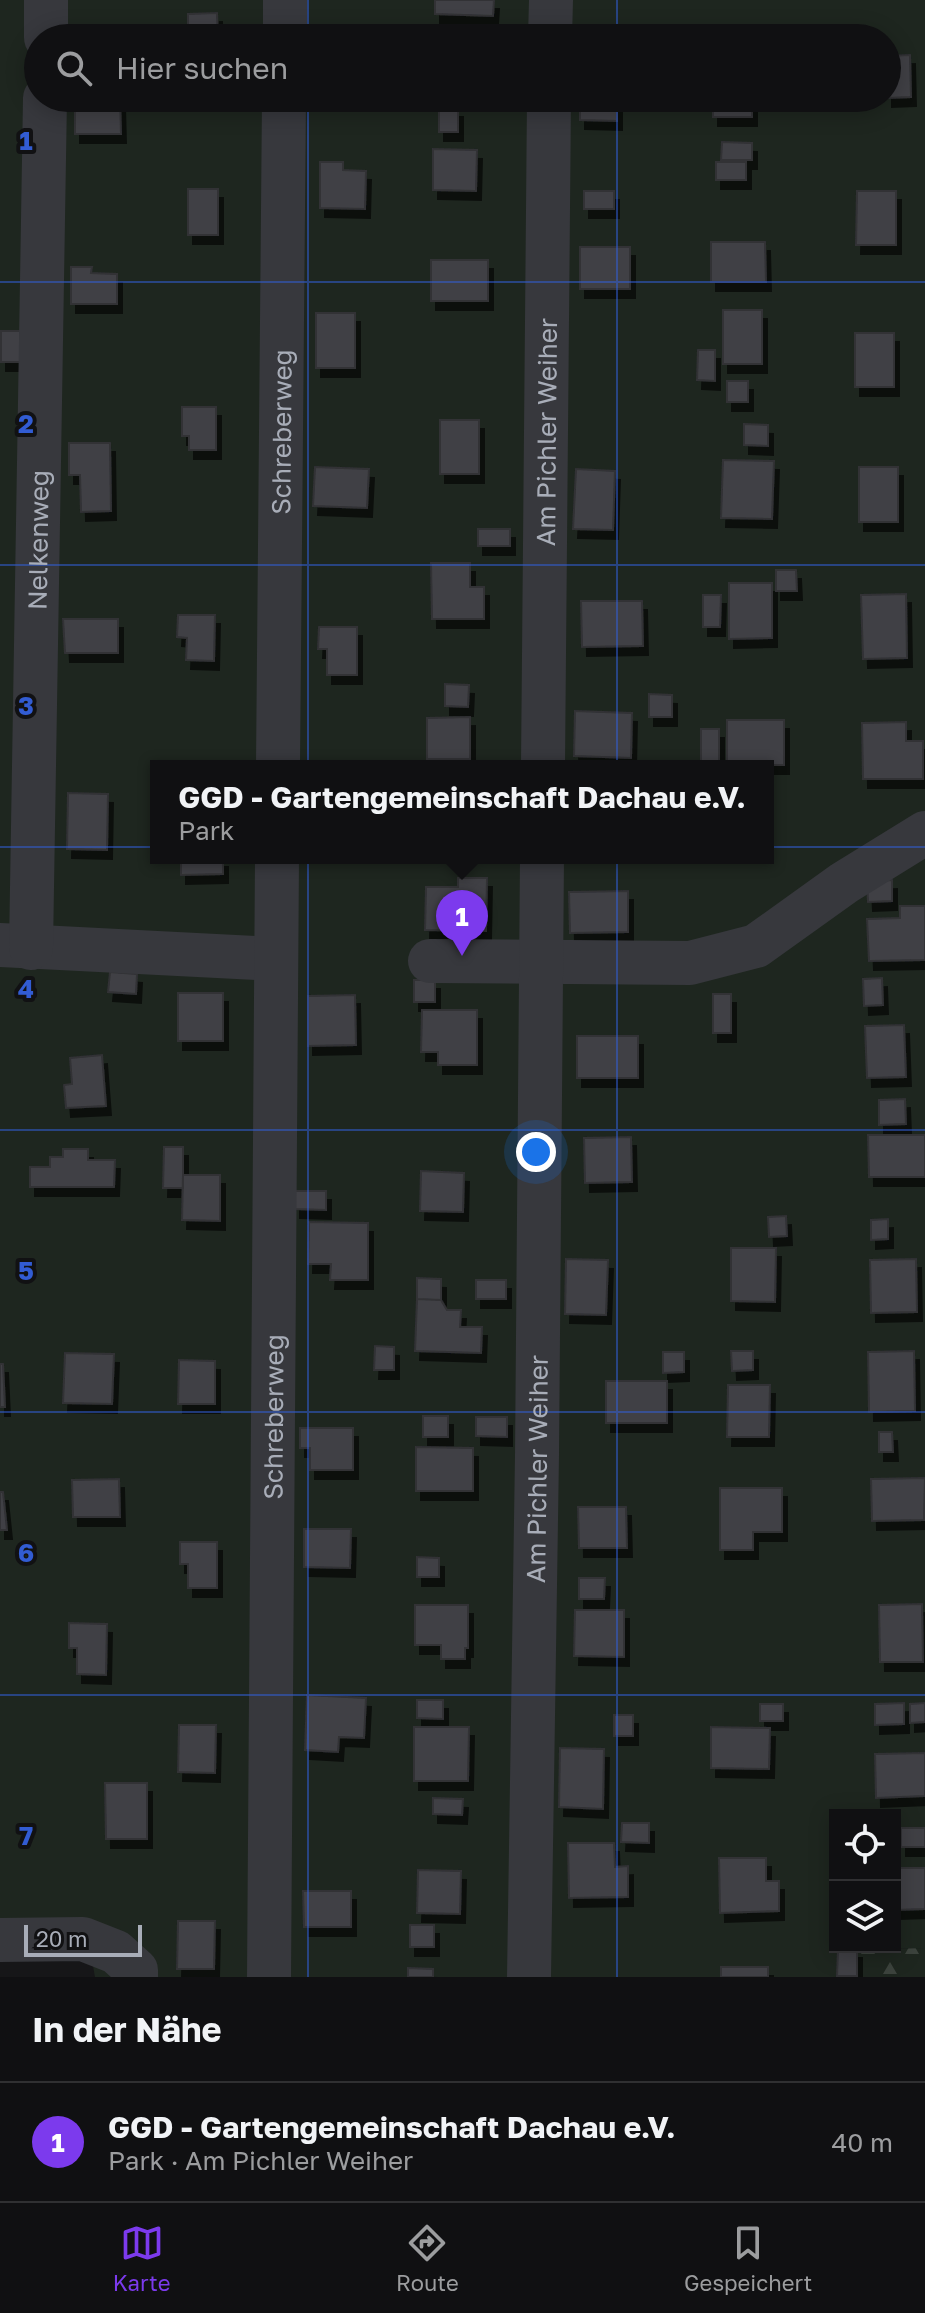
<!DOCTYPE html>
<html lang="de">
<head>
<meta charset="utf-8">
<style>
	:root { --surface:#101012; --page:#19191b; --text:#f1f3f6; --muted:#9c9d9f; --line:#303032; --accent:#7c3aed }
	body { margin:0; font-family:"Golos Text",sans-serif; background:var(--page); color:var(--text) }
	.controls { position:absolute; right:24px; bottom:24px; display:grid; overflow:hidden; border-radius:0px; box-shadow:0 4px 20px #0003 }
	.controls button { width:72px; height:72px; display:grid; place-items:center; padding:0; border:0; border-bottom:2px solid var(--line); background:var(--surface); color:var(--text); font:40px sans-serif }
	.scale { position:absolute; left:24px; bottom:20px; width:118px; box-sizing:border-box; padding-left:8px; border:4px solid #a8adb8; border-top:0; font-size:22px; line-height:28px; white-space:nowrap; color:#a8adb8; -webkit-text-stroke:6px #111113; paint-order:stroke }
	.you { position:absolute; left:536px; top:1152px; width:28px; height:28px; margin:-20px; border:6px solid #fff; border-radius:50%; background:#1a73e8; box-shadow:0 0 0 12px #1a73e833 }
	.badge { display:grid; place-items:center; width:52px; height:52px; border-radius:50%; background:var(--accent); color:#fff; font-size:26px; font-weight:700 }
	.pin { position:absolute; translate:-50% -66px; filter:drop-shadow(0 2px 4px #0008) }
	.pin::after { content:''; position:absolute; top:42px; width:28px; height:24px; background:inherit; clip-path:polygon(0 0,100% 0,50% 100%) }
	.popup { position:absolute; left:150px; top:760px; width:624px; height:104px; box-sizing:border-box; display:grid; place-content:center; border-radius:0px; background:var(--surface); filter:drop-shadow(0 2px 6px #0005); font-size:26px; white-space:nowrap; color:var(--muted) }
	.popup b { font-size:30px; color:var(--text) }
	.popup::after { content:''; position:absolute; left:50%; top:100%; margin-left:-16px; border:16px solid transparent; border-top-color:var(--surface) }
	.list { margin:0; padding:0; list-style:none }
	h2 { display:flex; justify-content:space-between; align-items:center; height:104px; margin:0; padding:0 32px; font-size:34px }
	h2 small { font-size:26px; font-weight:400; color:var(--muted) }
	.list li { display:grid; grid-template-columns:52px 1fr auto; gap:24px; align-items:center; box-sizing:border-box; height:120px; padding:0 32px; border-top:2px solid var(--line) }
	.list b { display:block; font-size:30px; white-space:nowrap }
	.list p { margin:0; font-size:26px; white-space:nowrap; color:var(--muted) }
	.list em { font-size:26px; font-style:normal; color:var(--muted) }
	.icon { flex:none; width:44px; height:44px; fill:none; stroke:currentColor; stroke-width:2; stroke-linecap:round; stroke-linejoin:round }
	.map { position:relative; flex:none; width:925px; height:1977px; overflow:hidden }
	.search { position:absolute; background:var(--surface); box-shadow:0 4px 20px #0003; left:24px; right:24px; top:24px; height:88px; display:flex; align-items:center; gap:20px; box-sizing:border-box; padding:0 28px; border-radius:44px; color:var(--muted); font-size:30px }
	.sheet { height:224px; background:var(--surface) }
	nav { display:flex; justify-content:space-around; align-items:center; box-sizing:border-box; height:112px; border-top:2px solid var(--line); background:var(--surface); font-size:22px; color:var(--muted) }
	nav a { display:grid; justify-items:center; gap:4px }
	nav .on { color:var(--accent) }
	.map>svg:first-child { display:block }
	.forest { fill:url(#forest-firs) }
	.garden { fill:#1e261f; fill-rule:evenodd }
	.building { fill:#404145; stroke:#303034; stroke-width:2; filter:url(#shadow) }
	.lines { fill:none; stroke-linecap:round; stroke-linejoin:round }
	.street { stroke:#37383d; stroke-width:44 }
	.grid { fill:none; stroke:#325cd3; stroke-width:2; stroke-opacity:0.55 }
	.labels { text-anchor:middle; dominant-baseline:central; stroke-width:8; stroke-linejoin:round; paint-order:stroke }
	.street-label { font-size:26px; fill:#a8adb8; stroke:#111113 }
	.grid-label { font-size:26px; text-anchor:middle; font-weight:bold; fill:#325cd3; stroke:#111113; stroke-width:8; stroke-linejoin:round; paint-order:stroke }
</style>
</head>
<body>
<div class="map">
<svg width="925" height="1977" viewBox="0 0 925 1977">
	<defs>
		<pattern id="forest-firs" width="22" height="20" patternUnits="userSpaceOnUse" patternTransform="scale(2)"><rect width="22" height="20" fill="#1e261f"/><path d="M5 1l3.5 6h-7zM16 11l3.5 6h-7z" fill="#3c433d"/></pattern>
		<filter id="shadow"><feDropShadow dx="5" dy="9" stdDeviation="0" flood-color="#0009"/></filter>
	</defs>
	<rect width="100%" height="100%" fill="#161618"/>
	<path class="forest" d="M925 1948V1977H857V1949Z"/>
	<path class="garden" d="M0 0H925V1948L858 1949 857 1977H95L91 1955 0 1956ZM38 38H887V98H38ZM156 766H768V858H156ZM835 1815H895V1947H835Z"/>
	<path class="building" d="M435 0H494L493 16 435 14Z
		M217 13 218 38H188V14Z
		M910 55 911 97 887 98V56Z
		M75 98H120L121 134H75Z
		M323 98H374V102H323Z
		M580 98H617V121L580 120Z
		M713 98H752V117H713Z
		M439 108H458V132H439Z
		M722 142 752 143V160H721Z
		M433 149 477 150 476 191 433 190Z
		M320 162H343V170L366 171 365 209 320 208Z
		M716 162H746V180H716Z
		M188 189H218V235H188Z
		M584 191H614V209H584Z
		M857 191H896V245H856Z
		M711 242H765L766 282H711Z
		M580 247H630V289H580Z
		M431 260H488V301H431Z
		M71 267H92L91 273 117 274V304H71Z
		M723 310H762V364H723Z
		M316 313H355V368H316Z
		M1 331H20V362H1Z
		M855 333H894V387H855Z
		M698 350H715V381L697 380Z
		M727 381H748V402H727Z
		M182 407H216V450H189V436H182Z
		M440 420H479V474H440Z
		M744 424 768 425V446L744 445Z
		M69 443H110L111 511 81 512 80 475H69Z
		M723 460 774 461 772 519 721 518Z
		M315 467 369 469 367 508 313 506Z
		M859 467H898V522H859Z
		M576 469 615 471 613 530 573 529Z
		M478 529H510V546H478Z
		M431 563H470V587H484V619H432Z
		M776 570H796L797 591H776Z
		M729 583H772V638L729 639Z
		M906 594 907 658 863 659 861 595Z
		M703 595H721L720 627H703Z
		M581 601H642L643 646 582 647Z
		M178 615H215L214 661 186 660 187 638 177 637Z
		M63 619H118V653H65Z
		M319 627H357V675H327V649H318Z
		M445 684 469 685 468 707 445 706Z
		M649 694 672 695V717H649Z
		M575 711 632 713 631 758 574 756Z
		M470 717V759H427V718Z
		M727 720H784V765H727Z
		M906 722V741H923V779H863L862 723Z
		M701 729H719V762H701Z
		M68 793 108 794 107 850 67 849Z
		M181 858H223V874L181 875Z
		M458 878H487L486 931 425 930 426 887H458Z
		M892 880V901L868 902 867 881Z
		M628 891V932L570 933 569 892Z
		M900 906H925V960L869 961 867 919 900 918Z
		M110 972 137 974 136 994 108 992Z
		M882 978 883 1005 864 1006 863 979Z
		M414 980H435V1002H414Z
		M178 993H223V1041H178Z
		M713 994H731V1033H713Z
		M355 995 356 1045 308 1046V996Z
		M422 1010H477V1065H438V1052H421Z
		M904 1025 906 1077 867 1078 865 1026Z
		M577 1036H638V1078H577Z
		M102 1055 106 1106 66 1108 64 1085 72 1084 70 1058Z
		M905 1099 906 1124 879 1125V1100Z
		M868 1135H925V1177H869Z
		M631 1137 632 1182 585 1183 584 1138Z
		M164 1147H183V1188H163Z
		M63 1149H88V1160H115L114 1187H30V1167H50V1157H63Z
		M421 1171 464 1173 463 1212 420 1211Z
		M183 1175H220V1221L182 1220Z
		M295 1191H326V1210L295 1209Z
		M786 1216 787 1236 769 1237 768 1217Z
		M888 1219V1239L871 1240V1220Z
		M309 1222 368 1223V1280H330L331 1264H308Z
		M731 1248H776L775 1302 731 1301Z
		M566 1259 608 1260 606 1315 565 1314Z
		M916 1259 917 1312 871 1313 870 1260Z
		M417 1278 441 1279V1300L417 1299Z
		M476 1280H506V1299H476Z
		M417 1299 441 1300 447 1310H461L460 1327H482L481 1353 415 1351Z
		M375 1346 394 1347V1370H374Z
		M731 1351H753V1370L732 1371Z
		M914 1351 915 1411 869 1412 868 1352Z
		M663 1352H684V1372L663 1373Z
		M65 1353 114 1354 112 1404 63 1403Z
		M179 1360 215 1361V1404H178Z
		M0 1364H3L5 1407H0Z
		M606 1381H667V1423H606Z
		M728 1385H770L769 1437H727Z
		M423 1416H448V1437H423Z
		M476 1417H507V1437L476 1436Z
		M300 1428H353V1470H310V1448H300Z
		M879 1432H892L893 1452H879Z
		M416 1447 473 1448V1491H416Z
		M925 1478 924 1520 872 1521 871 1479Z
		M119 1479 120 1517H73L72 1480Z
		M720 1488H782V1532H753V1550H720Z
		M0 1492H3L7 1530H0Z
		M578 1507H626L627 1548H579Z
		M304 1529H351L350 1568 304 1567Z
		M180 1542H217V1588H188V1564H180Z
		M417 1557 439 1558V1577H417Z
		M579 1578H605L604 1599H579Z
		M922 1604 923 1662H880L879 1605Z
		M415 1605H468V1648H465V1659H441V1645H415Z
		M575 1610H624V1657L574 1656Z
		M69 1623 107 1624 106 1675 77 1674V1648H69Z
		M307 1695 366 1698 364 1738 339 1737 338 1752 305 1750Z
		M417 1700H443V1719L417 1718Z
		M904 1703V1724L875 1725V1704Z
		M925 1703V1722L910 1723V1704Z
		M760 1704H783V1721H760Z
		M614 1715H633V1736H614Z
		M179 1725H216L215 1773 178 1772Z
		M414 1727H469L468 1781H414Z
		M711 1727 770 1728 769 1769 711 1768Z
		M560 1748 604 1749 603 1809 559 1807Z
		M925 1753V1796L876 1798 875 1754Z
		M105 1783H147V1839H106Z
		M433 1798 463 1799 462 1815 433 1814Z
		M622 1823H649V1843L621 1842Z
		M901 1828H925V1847H901Z
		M568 1843H614L615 1867 628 1866V1897L569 1898Z
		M719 1858H766V1881H779V1911L720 1913Z
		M895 1868H925V1909L895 1910Z
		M418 1870 461 1871 460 1914 417 1913Z
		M303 1891H351V1927H304Z
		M178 1921H215L214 1969H177Z
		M410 1925H434V1947H410Z
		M838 1949H857V1976H837Z
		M721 1967H768V1977H721Z
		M408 1968 433 1969V1977H408Z"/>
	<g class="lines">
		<g class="street">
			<path d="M46 38V0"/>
			<path d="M285 38V0"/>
			<path d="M550 38 551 0"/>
			<path id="s1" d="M278 766 284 98"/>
			<path id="s2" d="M543 766 549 98"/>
			<path d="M0 945 276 959"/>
			<path id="s3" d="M31 948 45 98"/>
			<path d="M430 961 690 963 756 946 844 883 925 833"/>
			<path d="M0 1940 83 1939 116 1952 136 1970V1977"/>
			<path id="s4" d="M269 1977 277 858"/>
			<path id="s5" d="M529 1977 537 1455 542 858"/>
		</g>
	</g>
	<path class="grid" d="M308 0V38M617 0V38M308 98V1977M617 98V1977M0 282H925M0 565H925M0 847H925M0 1130H925M0 1412H925M0 1695H925"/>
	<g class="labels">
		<g class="street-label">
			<text stroke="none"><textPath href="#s1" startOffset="334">Schreberweg</textPath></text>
			<text stroke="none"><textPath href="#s2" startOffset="334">Am Pichler Weiher</textPath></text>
			<text stroke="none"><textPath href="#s3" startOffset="408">Nelkenweg</textPath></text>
			<text stroke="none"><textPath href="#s4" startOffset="560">Schreberweg</textPath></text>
			<text stroke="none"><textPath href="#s5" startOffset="508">Am Pichler Weiher</textPath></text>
		</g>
	</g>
	<g class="grid-label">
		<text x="26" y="150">1</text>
		<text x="26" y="433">2</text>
		<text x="26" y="715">3</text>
		<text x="26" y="998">4</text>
		<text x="26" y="1280">5</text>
		<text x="26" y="1562">6</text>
		<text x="26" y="1845">7</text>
	</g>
</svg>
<div class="controls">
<button><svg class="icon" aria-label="locate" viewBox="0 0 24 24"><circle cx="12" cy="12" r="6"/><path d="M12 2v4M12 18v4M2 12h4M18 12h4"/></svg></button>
<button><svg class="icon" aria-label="layers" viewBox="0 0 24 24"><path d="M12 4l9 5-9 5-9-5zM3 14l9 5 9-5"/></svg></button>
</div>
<div class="scale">20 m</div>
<div class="you"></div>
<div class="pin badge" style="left:462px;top:956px">1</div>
<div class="popup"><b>GGD - Gartengemeinschaft Dachau e.V.</b>Park</div>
<div class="search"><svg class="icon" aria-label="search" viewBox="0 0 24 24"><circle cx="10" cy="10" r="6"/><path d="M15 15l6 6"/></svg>Hier suchen</div>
</div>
<section class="sheet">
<h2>In der Nähe<small></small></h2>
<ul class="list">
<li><span class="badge">1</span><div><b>GGD - Gartengemeinschaft Dachau e.V.</b><p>Park · Am Pichler Weiher</p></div><em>40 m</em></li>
</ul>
</section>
<nav>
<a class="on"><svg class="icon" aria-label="map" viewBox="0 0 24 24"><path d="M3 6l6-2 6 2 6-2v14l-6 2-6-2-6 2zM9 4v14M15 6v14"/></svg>Karte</a>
<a><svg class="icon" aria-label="directions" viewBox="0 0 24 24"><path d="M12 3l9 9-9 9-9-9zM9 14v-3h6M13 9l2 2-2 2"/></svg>Route</a>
<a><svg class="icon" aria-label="saved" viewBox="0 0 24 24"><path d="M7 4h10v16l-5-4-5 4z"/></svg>Gespeichert</a>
</nav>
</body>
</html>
